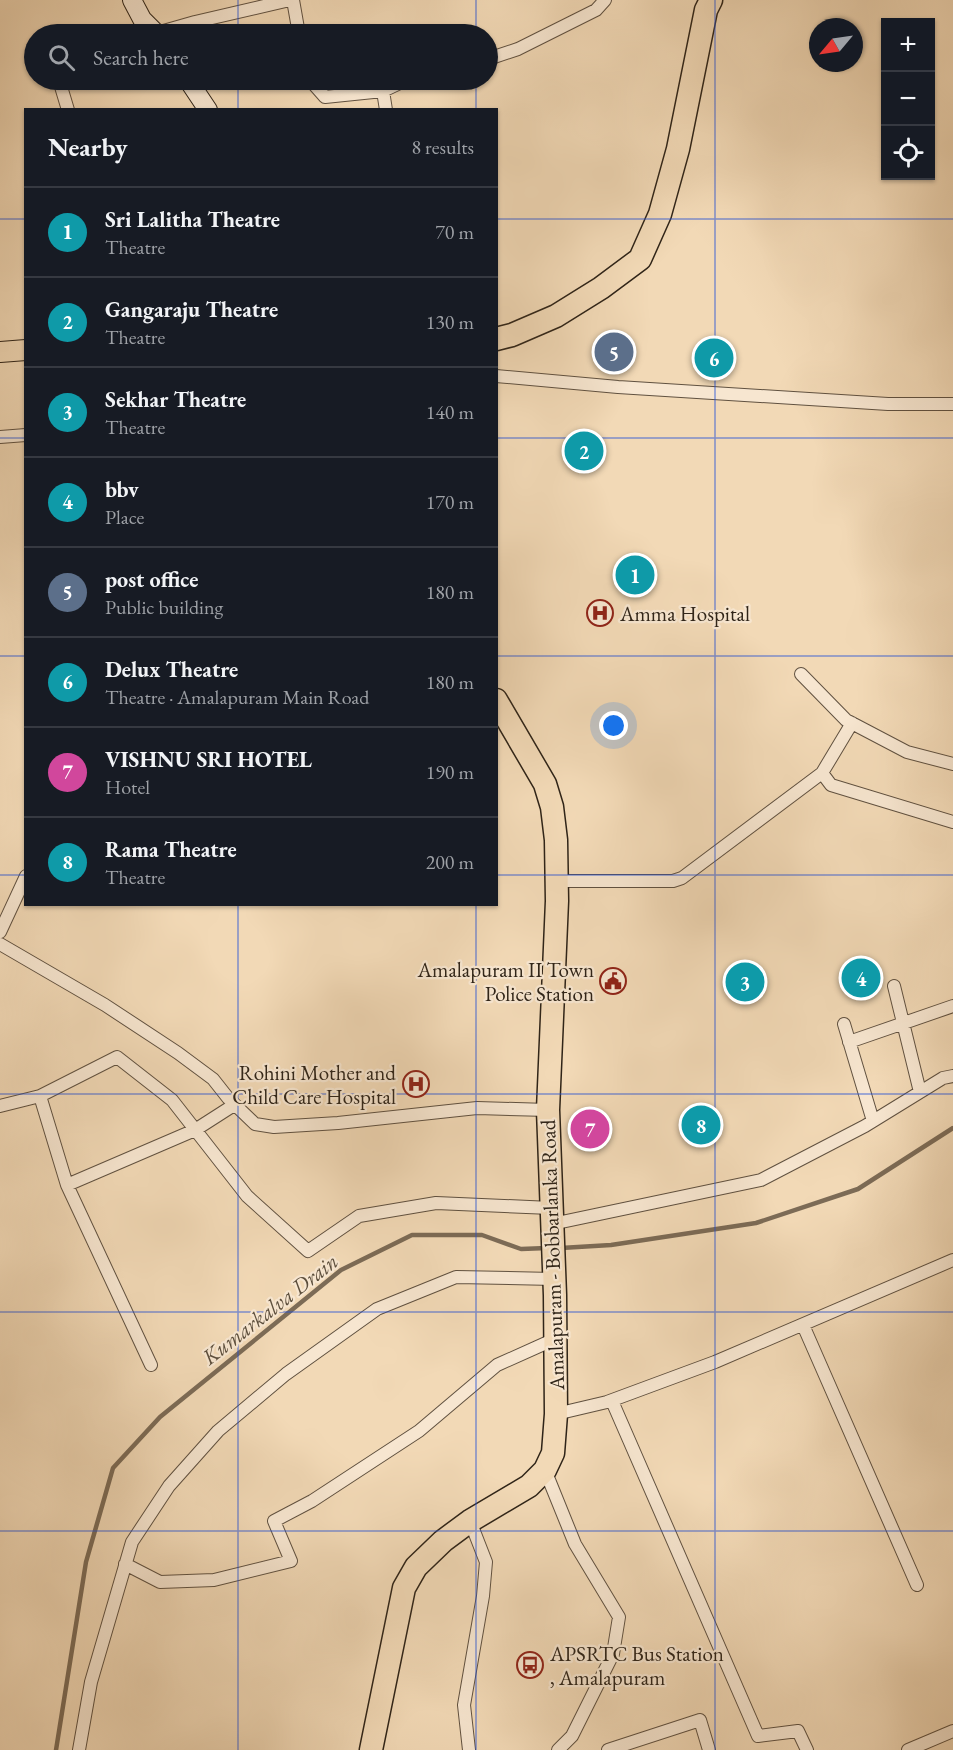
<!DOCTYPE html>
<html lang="en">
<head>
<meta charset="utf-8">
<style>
	:root { --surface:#171b24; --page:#242831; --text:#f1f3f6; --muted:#9ea1a6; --line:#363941; --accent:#0b8043 }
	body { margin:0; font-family:"EB Garamond",serif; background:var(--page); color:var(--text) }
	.controls { position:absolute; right:18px; top:18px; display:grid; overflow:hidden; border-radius:0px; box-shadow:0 2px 4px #0004 }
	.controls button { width:54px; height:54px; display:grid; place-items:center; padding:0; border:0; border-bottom:2px solid var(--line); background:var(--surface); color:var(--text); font:30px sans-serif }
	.compass { position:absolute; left:809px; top:18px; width:54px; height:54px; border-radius:50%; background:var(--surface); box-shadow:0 2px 4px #0004; rotate:241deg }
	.you { position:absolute; left:614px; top:726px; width:21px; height:21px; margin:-15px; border:4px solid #fff; border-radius:50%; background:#1a73e8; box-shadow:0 0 0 9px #1a73e833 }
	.badge { display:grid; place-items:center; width:39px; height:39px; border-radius:50%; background:var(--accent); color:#fff; font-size:20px; font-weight:700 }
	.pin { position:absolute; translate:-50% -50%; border:3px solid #fff; box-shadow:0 2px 6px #0006 }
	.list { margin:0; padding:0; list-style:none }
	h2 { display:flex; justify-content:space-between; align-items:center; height:78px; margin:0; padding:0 24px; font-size:26px }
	h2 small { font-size:20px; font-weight:400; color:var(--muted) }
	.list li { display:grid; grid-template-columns:39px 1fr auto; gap:18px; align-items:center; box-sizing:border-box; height:90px; padding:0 24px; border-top:2px solid var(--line) }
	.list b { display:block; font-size:22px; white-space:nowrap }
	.list p { margin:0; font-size:20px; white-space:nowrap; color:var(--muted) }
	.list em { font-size:20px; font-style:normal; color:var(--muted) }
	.icon { flex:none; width:33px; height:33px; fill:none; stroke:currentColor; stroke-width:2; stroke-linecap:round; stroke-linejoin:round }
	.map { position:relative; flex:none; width:953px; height:1750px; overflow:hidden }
	.search { position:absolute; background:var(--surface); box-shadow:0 2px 4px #0004; left:24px; top:24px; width:474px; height:66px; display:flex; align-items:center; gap:15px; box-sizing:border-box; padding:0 21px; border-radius:33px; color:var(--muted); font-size:22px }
	.panel { position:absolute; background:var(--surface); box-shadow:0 2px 4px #0004; left:24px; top:108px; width:474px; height:798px; border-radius:0px }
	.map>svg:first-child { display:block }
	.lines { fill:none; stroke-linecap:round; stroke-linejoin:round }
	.stream { stroke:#7c6b56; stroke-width:4.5 }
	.street-casing { stroke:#605140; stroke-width:14 }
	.secondary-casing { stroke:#2f2418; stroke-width:20 }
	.primary-casing { stroke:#2f2418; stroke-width:22 }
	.highway-casing { stroke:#2f2418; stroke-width:25 }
	.street { stroke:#f7e6d0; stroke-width:12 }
	.secondary { stroke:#f7e6d0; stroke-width:18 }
	.primary { stroke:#f2d9b6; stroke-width:20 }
	.highway { stroke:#f2d9b6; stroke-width:22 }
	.grid { fill:none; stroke:#1d4ed8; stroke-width:1.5; stroke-opacity:0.55 }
	.labels { text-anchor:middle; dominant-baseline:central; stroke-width:4.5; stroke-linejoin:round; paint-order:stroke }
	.poi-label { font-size:21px; fill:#2f2418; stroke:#f7e6d0; text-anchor:start }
	.street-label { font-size:21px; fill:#2f2418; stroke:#f7e6d0 }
	.water-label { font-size:22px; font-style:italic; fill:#5c4e3c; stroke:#f7e6d0 }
</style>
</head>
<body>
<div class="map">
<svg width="953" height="1750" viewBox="0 0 953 1750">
	<rect width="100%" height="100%" fill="#f2d9b6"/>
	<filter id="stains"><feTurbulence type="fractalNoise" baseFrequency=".00333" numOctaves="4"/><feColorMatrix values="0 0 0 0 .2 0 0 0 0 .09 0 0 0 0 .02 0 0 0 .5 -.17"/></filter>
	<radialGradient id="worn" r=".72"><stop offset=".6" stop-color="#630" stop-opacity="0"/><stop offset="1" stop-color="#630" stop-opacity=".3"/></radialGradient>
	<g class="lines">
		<path class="stream" d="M561 1248 611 1245 756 1223 858 1189 953 1128
			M56 1750 86 1562 113 1468 160 1417 341 1270 412 1235H482L521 1249 547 1248"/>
		<defs>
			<path id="street" d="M293 0 299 34
				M153 34 195 22 290 0
				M488 59 518 49 596 10 605 0
				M59 80 68 110
				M310 80 325 97 383 91 406 80
				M383 91 386 110
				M496 376 618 387 888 404H953
				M0 437 26 435
				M801 674 846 720 907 752 953 764
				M852 723 822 773 831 785 953 822
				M557 881H673L682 878 822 773
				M0 932 26 876
				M0 944 105 1005 178 1053 213 1079 228 1098 255 1124 274 1127 338 1123 477 1108 548 1110
				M894 986 920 1092
				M844 1024 873 1121
				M849 1042 953 1006
				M40 1096 67 1185 195 1130 234 1105
				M0 1106 40 1096 117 1057 172 1100 247 1196 308 1251 359 1216 436 1203 551 1208
				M67 1185 151 1365
				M552 1224 761 1180 865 1126 943 1078 953 1076
				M803 1325 917 1585
				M612 1401 758 1736 798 1731 807 1750
				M556 1414 607 1402 715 1362 953 1260
				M545 1470 575 1544 619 1617 613 1654 572 1736 558 1750
				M125 1564 160 1582 214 1580 291 1561 274 1521 312 1501 419 1431 497 1365 555 1339
				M79 1750 91 1682 132 1542 169 1486 218 1431 286 1374 377 1309 456 1277 554 1279
				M469 1750 464 1705 483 1596 486 1562 470 1521
				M608 1750 700 1720 709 1750
				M908 1750 953 1731"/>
			<path id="secondary" d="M132 0 142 19 157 34
				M188 80 208 110"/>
			<path id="primary" d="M0 352 26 350"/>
			<path id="highway" d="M496 339 512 335 556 316 601 288 640 259 660 214 678 149 706 10 711 0
				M371 1750 404 1588 416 1567 443 1541 470 1521 529 1486 545 1470 553 1453 556 1414 555 1295 548 1110 557 901 556 840 552 807 545 784 496 700"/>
		</defs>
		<use href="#street" class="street-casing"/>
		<use href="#secondary" class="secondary-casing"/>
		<use href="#primary" class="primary-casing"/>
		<use href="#highway" class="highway-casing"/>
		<use href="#street" class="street"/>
		<use href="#secondary" class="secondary"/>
		<use href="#primary" class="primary"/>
		<use href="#highway" class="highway"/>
	</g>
	<path class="grid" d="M238 0V34M476 0V34M715 0V1750M238 80V110M476 80V110M0 219H26M496 219H953M0 438H26M496 438H953M0 656H26M496 656H953M0 875H26M496 875H953M238 904V1750M476 904V1750M0 1094H953M0 1312H953M0 1531H953"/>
	<defs>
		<symbol id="hospital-ring" viewBox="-11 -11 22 22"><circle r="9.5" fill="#f7e6d0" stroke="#8f2418" stroke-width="1.5"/><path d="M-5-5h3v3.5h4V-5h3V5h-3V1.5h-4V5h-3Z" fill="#8f2418"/></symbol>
		<symbol id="civic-ring" viewBox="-11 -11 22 22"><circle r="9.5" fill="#f7e6d0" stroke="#8f2418" stroke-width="1.5"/><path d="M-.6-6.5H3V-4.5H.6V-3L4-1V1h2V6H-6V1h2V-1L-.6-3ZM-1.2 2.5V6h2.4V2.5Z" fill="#8f2418"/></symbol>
		<symbol id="bus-ring" viewBox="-11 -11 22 22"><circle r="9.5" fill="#f7e6d0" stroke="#8f2418" stroke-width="1.5"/><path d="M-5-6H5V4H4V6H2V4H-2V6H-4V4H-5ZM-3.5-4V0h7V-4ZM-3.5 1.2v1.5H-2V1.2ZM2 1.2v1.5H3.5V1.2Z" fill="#8f2418"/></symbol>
	</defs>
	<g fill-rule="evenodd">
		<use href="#hospital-ring" x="585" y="598" width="30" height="30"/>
		<use href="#civic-ring" x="598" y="966" width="30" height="30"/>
		<use href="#hospital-ring" x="401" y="1069" width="30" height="30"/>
		<use href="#bus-ring" x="515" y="1650" width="30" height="30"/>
	</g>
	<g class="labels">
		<g class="poi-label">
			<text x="620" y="613">Amma Hospital</text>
			<text x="594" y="969" text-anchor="end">Amalapuram II Town<tspan x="594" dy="24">Police Station</tspan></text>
			<text x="396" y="1072" text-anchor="end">Rohini Mother and<tspan x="396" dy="24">Child Care Hospital</tspan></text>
			<text x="550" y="1653">APSRTC Bus Station<tspan x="550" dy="24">, Amalapuram</tspan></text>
		</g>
		<g class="street-label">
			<text transform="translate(552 1255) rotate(-92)">Amalapuram - Bobbarlanka Road</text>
		</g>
		<g class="water-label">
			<text transform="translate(270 1309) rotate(-38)">Kumarkalva Drain</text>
		</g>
	</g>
	<rect width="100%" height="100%" filter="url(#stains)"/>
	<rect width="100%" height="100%" fill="url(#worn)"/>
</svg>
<div class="controls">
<button>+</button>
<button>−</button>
<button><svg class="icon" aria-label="locate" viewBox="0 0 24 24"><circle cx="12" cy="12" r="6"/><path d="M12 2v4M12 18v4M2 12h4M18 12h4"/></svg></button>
</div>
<svg class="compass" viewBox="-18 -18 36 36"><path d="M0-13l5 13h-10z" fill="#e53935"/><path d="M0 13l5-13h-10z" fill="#9ea1a6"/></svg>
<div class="you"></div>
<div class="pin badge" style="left:635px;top:575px;background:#0f9aa8">1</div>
<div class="pin badge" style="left:584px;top:451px;background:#0f9aa8">2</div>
<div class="pin badge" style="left:745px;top:982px;background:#0f9aa8">3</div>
<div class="pin badge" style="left:861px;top:978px;background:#0f9aa8">4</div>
<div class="pin badge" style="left:614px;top:352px;background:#5c6f8a">5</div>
<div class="pin badge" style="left:714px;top:358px;background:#0f9aa8">6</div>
<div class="pin badge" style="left:590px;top:1129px;background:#d1479c">7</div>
<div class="pin badge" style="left:701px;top:1125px;background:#0f9aa8">8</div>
<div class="search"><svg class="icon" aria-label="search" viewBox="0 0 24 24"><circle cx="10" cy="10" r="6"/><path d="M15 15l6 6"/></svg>Search here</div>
<section class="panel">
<h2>Nearby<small>8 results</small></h2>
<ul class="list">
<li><span class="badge" style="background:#0f9aa8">1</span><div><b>Sri Lalitha Theatre</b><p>Theatre</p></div><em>70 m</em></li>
<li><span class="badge" style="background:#0f9aa8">2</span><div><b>Gangaraju Theatre</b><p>Theatre</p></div><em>130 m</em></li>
<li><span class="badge" style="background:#0f9aa8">3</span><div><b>Sekhar Theatre</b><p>Theatre</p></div><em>140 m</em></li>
<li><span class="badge" style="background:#0f9aa8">4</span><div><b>bbv</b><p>Place</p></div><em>170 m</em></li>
<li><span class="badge" style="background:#5c6f8a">5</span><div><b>post office</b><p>Public building</p></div><em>180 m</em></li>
<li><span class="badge" style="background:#0f9aa8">6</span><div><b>Delux Theatre</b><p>Theatre · Amalapuram Main Road</p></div><em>180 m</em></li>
<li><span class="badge" style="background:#d1479c">7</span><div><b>VISHNU SRI HOTEL</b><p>Hotel</p></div><em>190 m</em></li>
<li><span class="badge" style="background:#0f9aa8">8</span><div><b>Rama Theatre</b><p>Theatre</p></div><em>200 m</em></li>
</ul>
</section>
</div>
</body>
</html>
